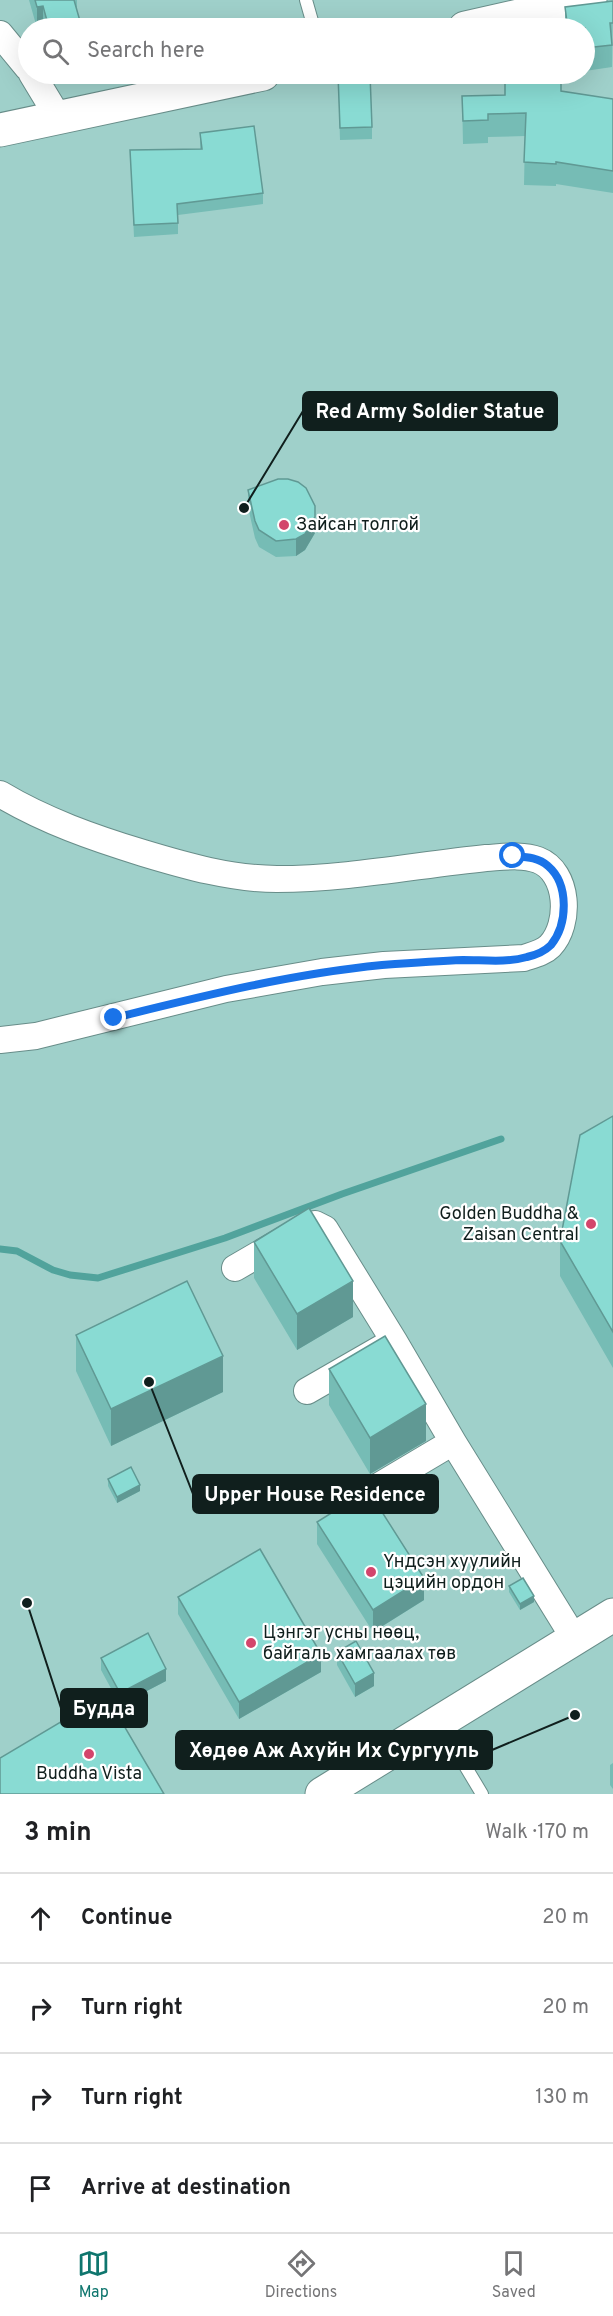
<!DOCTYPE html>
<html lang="en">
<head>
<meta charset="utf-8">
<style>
	:root { --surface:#fff; --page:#f2f2f2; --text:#202124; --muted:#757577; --line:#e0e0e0; --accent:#0f766e }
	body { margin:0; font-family:Overpass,sans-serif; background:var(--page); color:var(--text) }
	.stop { position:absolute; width:18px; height:18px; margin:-14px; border:4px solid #1a73e8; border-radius:50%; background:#fff }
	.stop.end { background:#1a73e8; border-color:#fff; box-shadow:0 2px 6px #0008 }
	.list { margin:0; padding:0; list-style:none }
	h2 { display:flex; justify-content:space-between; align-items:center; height:78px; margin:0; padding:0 24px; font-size:26px }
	h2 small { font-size:20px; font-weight:400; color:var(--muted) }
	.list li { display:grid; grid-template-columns:39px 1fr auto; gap:18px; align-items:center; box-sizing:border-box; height:90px; padding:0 24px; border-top:2px solid var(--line) }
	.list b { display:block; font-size:22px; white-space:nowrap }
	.list em { font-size:20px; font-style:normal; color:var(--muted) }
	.icon { flex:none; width:33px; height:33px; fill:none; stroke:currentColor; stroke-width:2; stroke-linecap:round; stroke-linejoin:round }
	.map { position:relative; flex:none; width:613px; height:1794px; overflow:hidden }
	.search { position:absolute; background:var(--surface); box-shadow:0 6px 24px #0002; left:18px; right:18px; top:18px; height:66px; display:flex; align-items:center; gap:15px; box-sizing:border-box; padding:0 21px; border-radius:33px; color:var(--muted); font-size:22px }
	.sheet { height:438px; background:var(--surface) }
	nav { display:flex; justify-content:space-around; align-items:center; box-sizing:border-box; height:84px; border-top:2px solid var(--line); background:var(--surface); font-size:16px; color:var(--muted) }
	nav a { display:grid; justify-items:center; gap:3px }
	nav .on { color:var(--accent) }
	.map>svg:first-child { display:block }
	.green { fill:#9fd0ca; fill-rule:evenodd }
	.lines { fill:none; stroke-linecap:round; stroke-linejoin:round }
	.stream { stroke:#51a39c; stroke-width:7 }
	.lane-casing { stroke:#688d89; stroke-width:14 }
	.street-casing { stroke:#688d89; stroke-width:28 }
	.primary-casing { stroke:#688d89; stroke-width:35 }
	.lane { stroke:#fff; stroke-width:12 }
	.street { stroke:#fff; stroke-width:26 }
	.primary { stroke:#fff; stroke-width:33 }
	.wall { fill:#76bcb5 }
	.shaded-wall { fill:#609994 }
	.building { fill:#89dbd3; stroke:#609994; stroke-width:1.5 }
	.route { stroke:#1a73e8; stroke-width:8 }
	.poi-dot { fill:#d3456c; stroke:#fff; stroke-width:2 }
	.labels { text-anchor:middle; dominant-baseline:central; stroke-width:4.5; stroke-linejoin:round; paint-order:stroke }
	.poi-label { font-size:18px; fill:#101f1d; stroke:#fff; text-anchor:start }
	.leader { fill:none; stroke:#101f1d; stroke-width:2 }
	.callout-dot { fill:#101f1d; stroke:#fff; stroke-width:2 }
	.callout { fill:#101f1d; stroke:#101f1d; stroke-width:2 }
	.callout-label { font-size:20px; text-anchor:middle; font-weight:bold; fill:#fff }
</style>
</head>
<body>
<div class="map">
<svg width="613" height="1794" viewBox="0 0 613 1794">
	<rect width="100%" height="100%" fill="#caf1ec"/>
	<path class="green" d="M0 0H613V1794H0ZM28 28H584V74H28Z"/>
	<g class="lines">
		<path class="stream" d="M0 1249 17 1251 53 1270 70 1275 98 1278 225 1238 342 1194 501 1139"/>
		<defs>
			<path id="lane" d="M306 0 314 28
				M440 1724 482 1794"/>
			<path id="street" d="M0 34 28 68
				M32 74 58 117
				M0 794C45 821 94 838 143 853 186 866 232 879 277 879 347 879 417 865 486 858 503 857 522 854 538 860 569 872 571 924 550 946 543 953 533 955 524 958L384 965 322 972 226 989 36 1036 0 1040
				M235 1268 304 1228 315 1224 325 1229 394 1341
				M307 1391 394 1341 453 1442
				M357 1499 453 1442 574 1638"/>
			<path id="primary" d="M465 28 590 0
				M0 130 263 74
				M322 1794 613 1615"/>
		</defs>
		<use href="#lane" class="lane-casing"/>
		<use href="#street" class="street-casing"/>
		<use href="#primary" class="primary-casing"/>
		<use href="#lane" class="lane"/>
		<use href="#street" class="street"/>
		<use href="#primary" class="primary"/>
	</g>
	<path class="wall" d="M29 0H77V10L80 28H43V27L37 28Z
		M613 1 612 67 585 71V28L565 22V7Z
		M338 74 372 127V139L340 140Z
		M505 74H561V91L613 99V193L556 184V186L524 185 525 136 488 137V143L463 144 462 96 505 95Z
		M200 133 263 193V204L178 215V234L134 237 130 150 200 149Z
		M248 490 315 523V533L305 550 296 556 276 557 259 547 255 538 248 507Z
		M613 1116V1368L560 1276V1241Z
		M254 1242 353 1317 297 1350 254 1278Z
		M76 1335 223 1392 111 1446 76 1371Z
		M329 1369 426 1441 370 1474 329 1405Z
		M108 1479 140 1491 117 1503 108 1486Z
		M317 1522 424 1600 373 1632 317 1544Z
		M509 1586 534 1602 520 1610 509 1592Z
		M178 1597 321 1672 239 1719 178 1614Z
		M337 1652 374 1686 355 1697 337 1665Z
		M101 1658 166 1681 120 1705 101 1670Z
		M613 1763V1789L610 1785V1765Z"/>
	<path class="shaded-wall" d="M43 6V27L37 28V7Z
		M80 21V28H53Z
		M315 506V533L305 550 296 556V539Z
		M353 1281V1317L297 1350V1314Z
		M223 1356V1392L111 1446V1409Z
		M426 1404V1441L370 1474V1438Z
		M140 1485V1491L117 1503V1497Z
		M424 1578V1600L373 1632V1610Z
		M534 1596V1602L520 1610V1604Z
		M321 1654V1672L239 1719V1702Z
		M166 1669V1681L120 1705V1693Z
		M374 1673V1686L355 1697V1684Z"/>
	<path class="building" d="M35 0H74L80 21 53 28H49L43 6 37 7Z
		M613 1V23H610L612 45 585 48V28H505V23L567 22 565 7Z
		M338 74H370L372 127 340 128Z
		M505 74H561V91L613 99V171L556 162V164L524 162 526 113 488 114V120L463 121 462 96 505 95Z
		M254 126 263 193 177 204 178 223 134 225 130 150 202 149 200 133Z
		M278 479H288L298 482 306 488 315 506V517L305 534 296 539 276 541 259 530 255 521 248 490Z
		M613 1116V1332L560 1241 580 1135Z
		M309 1208 353 1281 297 1314 254 1242Z
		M187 1281 223 1356 111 1409 76 1335Z
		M385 1336 426 1404 370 1438 329 1369Z
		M131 1467 140 1485 117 1497 108 1479Z
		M368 1490 424 1578 373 1610 317 1522Z
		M260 1549 321 1654 239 1702 178 1597Z
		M523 1578 534 1596 520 1604 509 1586Z
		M148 1633 166 1669 120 1693 101 1658Z
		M356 1641 374 1673 355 1684 337 1652Z
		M106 1695 164 1794H0V1758Z"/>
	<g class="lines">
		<path class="route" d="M114 1018C203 996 290 974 382 965 409 963 436 961 463 960 484 960 506 963 527 957 536 955 544 952 551 945 568 924 569 884 548 866 538 857 525 857 513 856"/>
	</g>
	<g class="poi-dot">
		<circle cx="284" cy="525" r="6"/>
		<circle cx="591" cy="1224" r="6"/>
		<circle cx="371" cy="1572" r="6"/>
		<circle cx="251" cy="1643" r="6"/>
		<circle cx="89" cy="1754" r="6"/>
	</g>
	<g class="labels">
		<g class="poi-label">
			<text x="296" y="525">Зайсан толгой</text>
			<text x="579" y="1214" text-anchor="end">Golden Buddha &amp;<tspan x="579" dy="21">Zaisan Central</tspan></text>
			<text x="383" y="1562">Үндсэн хуулийн<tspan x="383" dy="21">цэцийн ордон</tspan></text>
			<text x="263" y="1633">Цэнгэг усны нөөц,<tspan x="263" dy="21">байгаль хамгаалах төв</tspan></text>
			<text x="89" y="1774" text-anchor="middle">Buddha Vista</text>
		</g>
	</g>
	<path class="leader" d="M244 508L303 411M149 1382L193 1494M27 1603L61 1708M575 1715L492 1750"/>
	<g class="callout-dot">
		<circle cx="244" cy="508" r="6"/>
		<circle cx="149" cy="1382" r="6"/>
		<circle cx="27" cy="1603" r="6"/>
		<circle cx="575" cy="1715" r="6"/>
	</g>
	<g class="callout">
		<rect x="303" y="392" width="254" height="38" rx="6"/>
		<rect x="193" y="1475" width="245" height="38" rx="6"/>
		<rect x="61" y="1689" width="86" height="38" rx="6"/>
		<rect x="176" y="1731" width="316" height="38" rx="6"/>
	</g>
	<g class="callout-label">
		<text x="430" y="418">Red Army Soldier Statue</text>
		<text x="315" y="1501">Upper House Residence</text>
		<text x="104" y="1715">Будда</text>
		<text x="334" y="1757">Хөдөө Аж Ахуйн Их Сургууль</text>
	</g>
</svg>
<div class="stop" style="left:513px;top:856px"></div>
<div class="stop end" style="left:114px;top:1018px"></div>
<div class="search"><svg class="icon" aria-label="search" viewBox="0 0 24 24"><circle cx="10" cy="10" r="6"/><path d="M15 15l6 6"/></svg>Search here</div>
</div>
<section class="sheet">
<h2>3 min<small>Walk · 170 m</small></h2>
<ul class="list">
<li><svg class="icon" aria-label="ahead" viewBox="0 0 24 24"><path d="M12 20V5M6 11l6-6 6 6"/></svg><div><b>Continue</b></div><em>20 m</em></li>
<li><svg class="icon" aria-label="right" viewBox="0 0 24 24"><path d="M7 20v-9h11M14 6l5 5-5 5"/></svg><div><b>Turn right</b></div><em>20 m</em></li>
<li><svg class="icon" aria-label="right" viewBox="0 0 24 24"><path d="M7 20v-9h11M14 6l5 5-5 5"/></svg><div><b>Turn right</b></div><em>130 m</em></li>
<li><svg class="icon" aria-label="arrive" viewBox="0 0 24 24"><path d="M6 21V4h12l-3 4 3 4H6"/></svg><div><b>Arrive at destination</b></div></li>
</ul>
</section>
<nav>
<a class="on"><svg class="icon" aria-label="map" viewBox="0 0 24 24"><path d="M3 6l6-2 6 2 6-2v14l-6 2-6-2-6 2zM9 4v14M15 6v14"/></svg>Map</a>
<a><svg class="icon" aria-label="directions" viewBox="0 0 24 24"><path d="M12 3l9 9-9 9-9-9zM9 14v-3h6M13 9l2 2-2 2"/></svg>Directions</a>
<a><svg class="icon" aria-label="saved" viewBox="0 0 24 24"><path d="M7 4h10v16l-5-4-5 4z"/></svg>Saved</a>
</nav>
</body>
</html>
